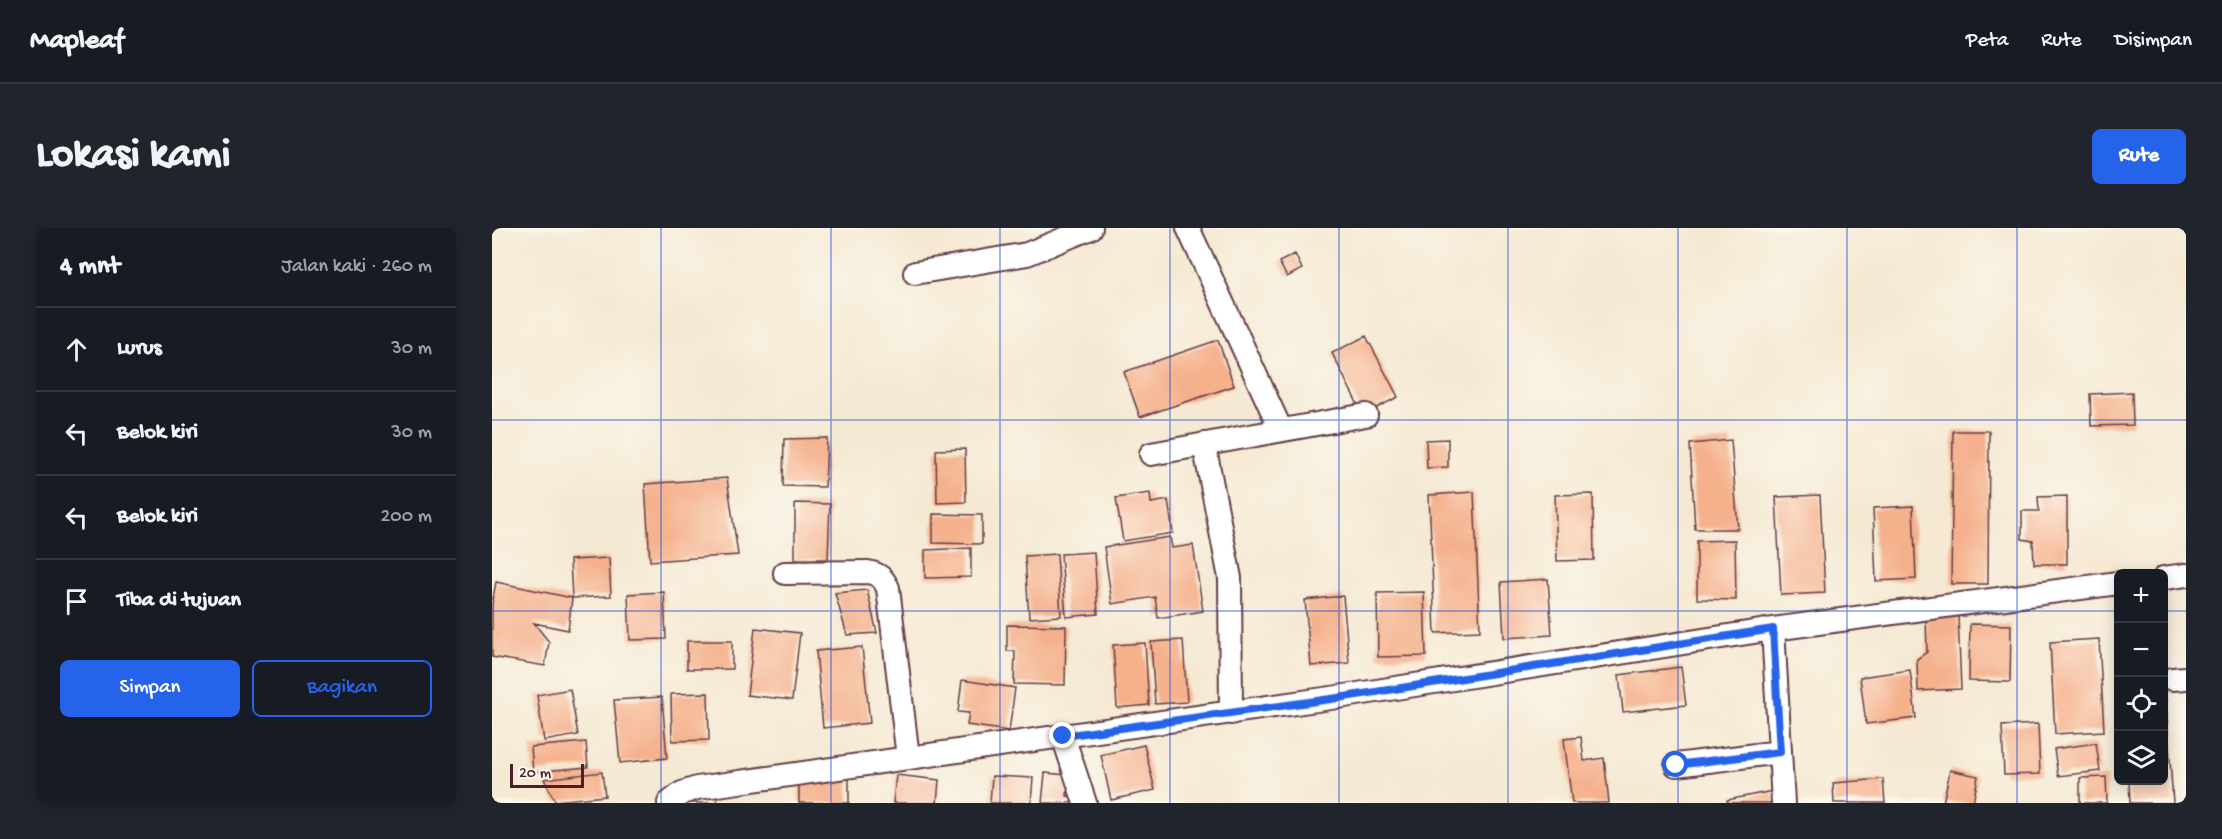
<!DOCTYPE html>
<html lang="id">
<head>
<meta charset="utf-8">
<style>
	:root { --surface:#171b24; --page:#20242c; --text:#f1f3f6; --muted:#9ea1a6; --line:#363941; --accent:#2563eb }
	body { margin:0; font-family:"Gochi Hand",sans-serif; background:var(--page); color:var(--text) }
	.controls { position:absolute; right:18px; bottom:18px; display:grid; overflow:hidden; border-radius:9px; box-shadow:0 3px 15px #0003 }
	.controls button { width:54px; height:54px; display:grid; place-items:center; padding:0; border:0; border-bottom:2px solid var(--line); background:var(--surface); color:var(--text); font:30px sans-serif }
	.scale { position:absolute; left:18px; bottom:15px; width:74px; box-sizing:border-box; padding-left:6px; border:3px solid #4a1f2b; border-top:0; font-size:16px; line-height:21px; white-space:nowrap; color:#4a1f2b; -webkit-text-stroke:4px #fbf7ec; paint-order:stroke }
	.stop { position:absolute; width:18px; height:18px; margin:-14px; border:4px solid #2563eb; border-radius:50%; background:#fff }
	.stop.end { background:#2563eb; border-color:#fff; box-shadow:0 2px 6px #0008 }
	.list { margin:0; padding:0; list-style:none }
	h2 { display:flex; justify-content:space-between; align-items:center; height:78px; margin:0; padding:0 24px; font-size:26px }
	h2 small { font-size:20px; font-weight:400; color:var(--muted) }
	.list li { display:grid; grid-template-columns:39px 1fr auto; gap:18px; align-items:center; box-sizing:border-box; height:84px; padding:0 24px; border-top:2px solid var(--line) }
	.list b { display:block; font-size:22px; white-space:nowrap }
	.list em { font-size:20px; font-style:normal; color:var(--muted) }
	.actions { display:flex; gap:12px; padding:18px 24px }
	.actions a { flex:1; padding:14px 0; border:2px solid var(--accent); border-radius:9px; text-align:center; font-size:21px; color:var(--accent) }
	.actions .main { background:var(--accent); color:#fff }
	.icon { flex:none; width:33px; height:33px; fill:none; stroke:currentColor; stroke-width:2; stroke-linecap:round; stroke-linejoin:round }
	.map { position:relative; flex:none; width:1694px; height:575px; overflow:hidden; border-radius:9px }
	header { display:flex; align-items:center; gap:36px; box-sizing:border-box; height:84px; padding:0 30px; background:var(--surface); border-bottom:2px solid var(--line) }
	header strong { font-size:28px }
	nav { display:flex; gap:33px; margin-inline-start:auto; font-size:21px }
	.intro { display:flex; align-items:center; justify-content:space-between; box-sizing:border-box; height:144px; padding:0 36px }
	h1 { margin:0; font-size:42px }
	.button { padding:15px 27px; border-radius:9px; background:var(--accent); color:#fff; font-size:21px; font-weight:700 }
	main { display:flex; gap:36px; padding:0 36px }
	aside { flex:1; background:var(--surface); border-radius:9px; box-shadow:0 3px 15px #0003 }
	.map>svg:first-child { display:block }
	.building { fill:#f5b18c }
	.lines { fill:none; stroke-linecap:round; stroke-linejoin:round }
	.minor-casing { stroke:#643d44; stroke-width:26 }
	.minor { stroke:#fff; stroke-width:22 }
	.route { stroke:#2563eb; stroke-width:8 }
	.grid { fill:none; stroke:#1d4ed8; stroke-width:1.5; stroke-opacity:0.55 }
</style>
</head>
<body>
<header>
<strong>Mapleaf</strong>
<nav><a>Peta</a><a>Rute</a><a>Disimpan</a></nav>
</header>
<div class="intro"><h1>Lokasi kami</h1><a class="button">Rute</a></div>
<main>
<aside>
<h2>4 mnt<small>Jalan kaki · 260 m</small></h2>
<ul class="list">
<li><svg class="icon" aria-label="ahead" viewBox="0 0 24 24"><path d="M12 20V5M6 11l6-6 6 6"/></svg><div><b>Lurus</b></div><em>30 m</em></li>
<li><svg class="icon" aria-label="left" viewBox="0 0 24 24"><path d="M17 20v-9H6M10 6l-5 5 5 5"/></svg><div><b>Belok kiri</b></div><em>30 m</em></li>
<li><svg class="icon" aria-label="left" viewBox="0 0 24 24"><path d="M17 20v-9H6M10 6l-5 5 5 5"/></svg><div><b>Belok kiri</b></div><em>200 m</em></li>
<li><svg class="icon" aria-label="arrive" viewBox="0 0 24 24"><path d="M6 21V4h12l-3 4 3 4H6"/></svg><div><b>Tiba di tujuan</b></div></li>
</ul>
<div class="actions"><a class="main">Simpan</a><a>Bagikan</a></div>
</aside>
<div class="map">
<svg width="1694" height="575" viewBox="0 0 1694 575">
	<rect width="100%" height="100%" fill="#fbf7ec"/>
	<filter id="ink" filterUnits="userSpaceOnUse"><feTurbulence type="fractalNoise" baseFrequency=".0167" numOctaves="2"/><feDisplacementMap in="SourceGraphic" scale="12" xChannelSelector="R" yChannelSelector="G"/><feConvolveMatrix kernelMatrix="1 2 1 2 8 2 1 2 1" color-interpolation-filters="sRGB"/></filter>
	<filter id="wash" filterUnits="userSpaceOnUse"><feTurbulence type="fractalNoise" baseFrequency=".008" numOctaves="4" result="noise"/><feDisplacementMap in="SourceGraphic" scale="24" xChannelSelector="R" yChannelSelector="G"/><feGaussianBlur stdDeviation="1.35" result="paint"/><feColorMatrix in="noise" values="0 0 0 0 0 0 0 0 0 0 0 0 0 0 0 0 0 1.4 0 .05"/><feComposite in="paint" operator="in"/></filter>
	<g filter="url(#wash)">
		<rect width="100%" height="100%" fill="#f5e9d3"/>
		<g id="blocks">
			<path class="building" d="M803 26 810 41 795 49 787 34Z
				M874 108 906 169 871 187 840 125Z
				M726 112 742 158 648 189 632 144Z
				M1640 164 1641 197 1599 198 1598 166Z
				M1461 203H1497L1496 356H1459Z
				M335 210 333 259 291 258 292 211Z
				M956 211V239L935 240 934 212Z
				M1239 212 1246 301H1203L1198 216Z
				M473 221 474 274 445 275 444 222Z
				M235 250 246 327 158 333 153 256Z
				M982 264 988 403 943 405 937 267Z
				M658 265 659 275 676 272 681 305 631 313 624 270Z
				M1101 266 1102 332 1065 333 1063 267Z
				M1328 267 1333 365 1289 367 1284 269Z
				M1575 268V336H1542L1541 313 1530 311V283H1547L1546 269Z
				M303 275 338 276 336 331H303Z
				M1421 278 1424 351 1384 353 1381 280Z
				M441 286 490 287V316L441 315Z
				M678 309 680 320 701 317 711 383 666 390 663 369 620 376 612 319Z
				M1243 312 1244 372 1205 371V313Z
				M479 320V349L433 350V322Z
				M602 324 606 386 574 389 569 326Z
				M565 326 569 388 537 390 533 328Z
				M117 330 119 368 80 370 76 402 42 395 57 414 53 438 0 429V376L4 354 80 370 78 332Z
				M1056 351 1060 407 1012 410 1009 354Z
				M375 362 385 405 355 407 343 365Z
				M172 364 174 411 138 412 136 366Z
				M932 364 934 428 886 429 885 365Z
				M851 368 857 435 819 438 813 372Z
				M1466 388 1469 461 1426 463 1425 431 1435 424 1434 389Z
				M1478 396 1519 397 1518 454 1477 453Z
				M515 397 574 398 573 457 522 456 523 423H515Z
				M263 400 308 405 300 472 255 467Z
				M1607 411 1612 503 1563 506 1558 414Z
				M691 412 695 474 663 476 659 414Z
				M195 413H240V441H195Z
				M653 415 657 477 625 480 621 417Z
				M370 419 378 495 331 500 324 423Z
				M1189 439 1194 477 1131 484 1127 447Z
				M1418 442 1424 490 1374 496 1368 449Z
				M470 452 523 460 517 503 475 497 477 485 466 484Z
				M1672 459H1673L1681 575H1638L1637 552H1672Z
				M78 461 86 507 52 513 45 467Z
				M216 465 217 512 180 513 179 466Z
				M170 469 175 530 128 535 122 472Z
				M1546 496 1548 546 1512 547 1510 498Z
				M1089 509 1092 533 1112 530 1117 575H1080L1072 511Z
				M94 514 96 539 41 544 39 519Z
				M1604 515 1608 543 1566 548 1562 521Z
				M652 517 663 562 619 572 609 527Z
				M1458 542 1486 548 1481 575H1451Z
				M110 544 113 568 63 573 52 551Z
				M553 545 577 547 575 568 583 569V575H550Z
				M404 547 447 552 445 575H401Z
				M500 548 541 550 539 575H498Z
				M1614 549 1615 575H1588V550Z
				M307 550 357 551V575H307Z
				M1391 551 1393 575H1342L1341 555Z
				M1281 563 1283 575H1236L1235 572Z
				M226 568 225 575H196V574Z"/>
		</g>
	</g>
	<g filter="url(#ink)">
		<use href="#blocks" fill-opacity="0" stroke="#643d44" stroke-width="1.5"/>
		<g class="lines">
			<defs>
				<path id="minor" d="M696 0 789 202
					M423 45 535 26 599 0
					M712 216 738 350 739 485
					M659 226 874 187
					M293 345 376 344C387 346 391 350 396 360L416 530
					M1672 350 1694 347
					M1281 401 1291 575
					M1680 451 1694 450
					M571 508 593 575
					M1184 537 1288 524
					M177 575 190 565 205 560 846 469 1281 401 1626 355"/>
			</defs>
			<use href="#minor" class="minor-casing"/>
			<use href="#minor" class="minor"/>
		</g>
	</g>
	<g class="lines" filter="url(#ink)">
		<path class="route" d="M571 508 846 470 1281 401 1288 524 1184 537"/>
	</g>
	<path class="grid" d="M169 0V575M339 0V575M508 0V575M678 0V575M847 0V575M1016 0V575M1186 0V575M1355 0V575M1525 0V575M0 192H1694M0 383H1626M1672 383H1694"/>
</svg>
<div class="controls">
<button>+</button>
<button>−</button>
<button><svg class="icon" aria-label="locate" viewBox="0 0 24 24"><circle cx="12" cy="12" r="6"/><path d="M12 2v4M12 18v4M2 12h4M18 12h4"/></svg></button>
<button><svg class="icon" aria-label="layers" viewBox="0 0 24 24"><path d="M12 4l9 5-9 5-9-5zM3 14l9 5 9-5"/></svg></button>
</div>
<div class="scale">20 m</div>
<div class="stop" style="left:1184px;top:537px"></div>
<div class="stop end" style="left:571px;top:508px"></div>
</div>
</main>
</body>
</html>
